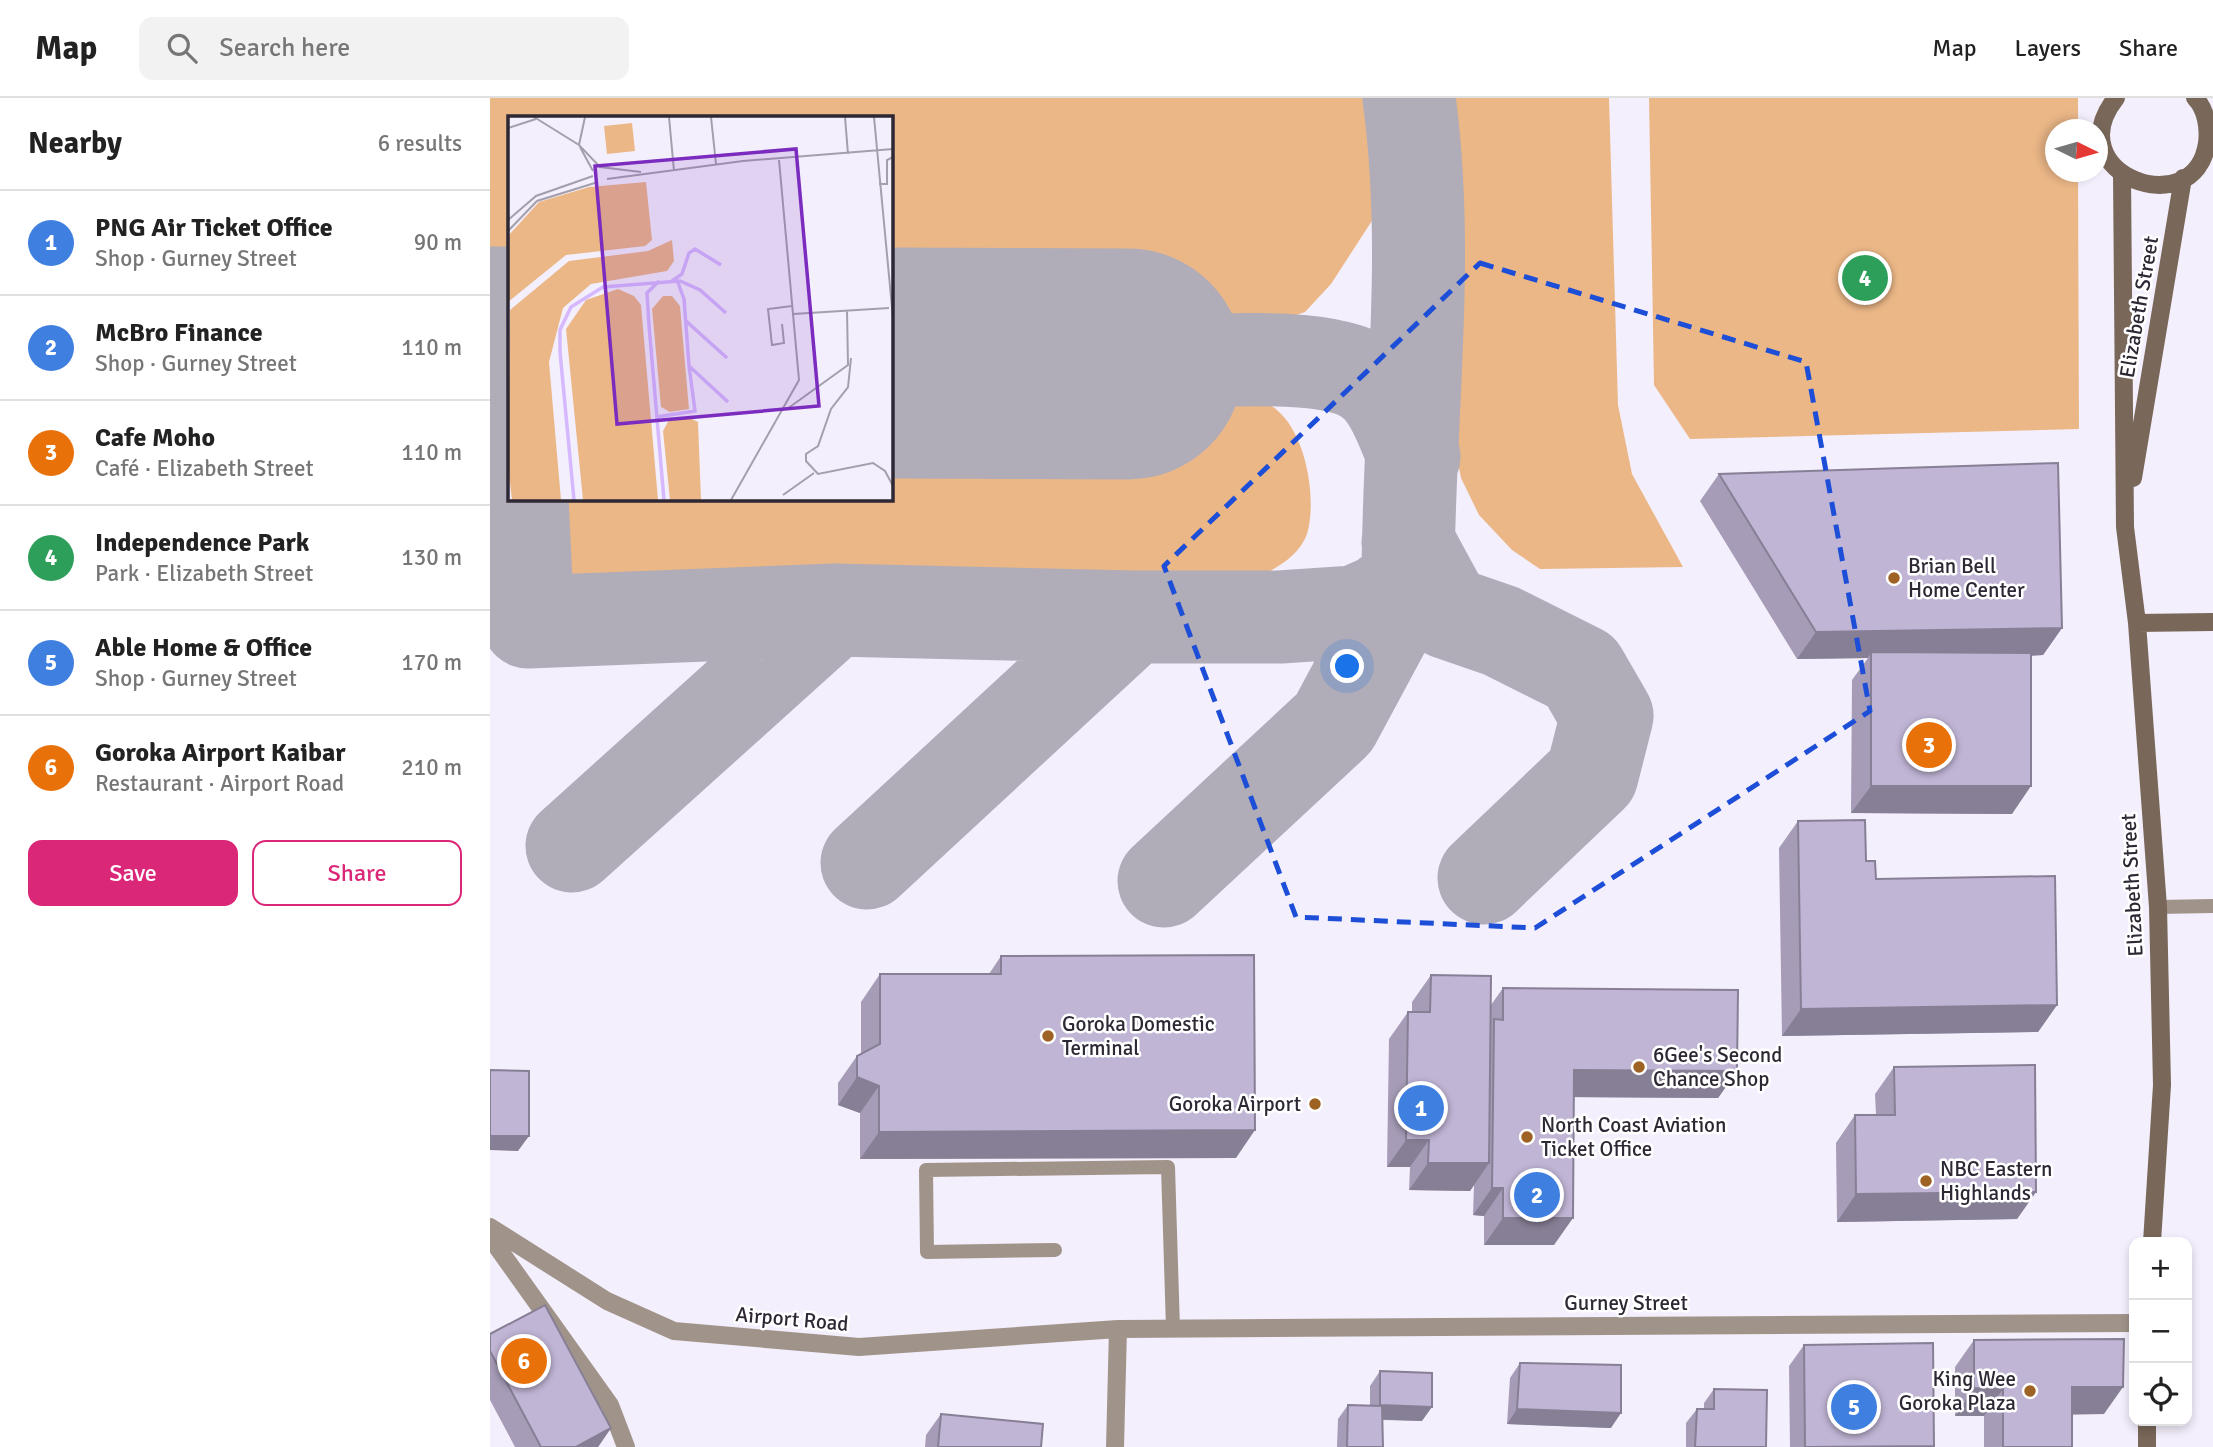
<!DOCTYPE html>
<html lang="en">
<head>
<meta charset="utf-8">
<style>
	:root { --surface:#fff; --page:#f2f2f2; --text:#222; --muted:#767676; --line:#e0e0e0; --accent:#db2777 }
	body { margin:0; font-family:Signika,sans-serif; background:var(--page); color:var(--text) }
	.controls { position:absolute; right:21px; bottom:21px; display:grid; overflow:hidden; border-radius:14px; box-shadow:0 4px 10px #0003 }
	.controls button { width:63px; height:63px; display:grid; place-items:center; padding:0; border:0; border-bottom:2px solid var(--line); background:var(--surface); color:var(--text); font:35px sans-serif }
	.compass { position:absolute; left:1555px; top:21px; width:63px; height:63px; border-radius:50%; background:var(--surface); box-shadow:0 4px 10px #0003; rotate:95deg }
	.you { position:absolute; left:858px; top:569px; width:24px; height:24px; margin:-18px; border:5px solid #fff; border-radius:50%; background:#1a73e8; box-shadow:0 0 0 10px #1a73e833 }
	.badge { display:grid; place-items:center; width:46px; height:46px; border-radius:50%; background:var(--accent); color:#fff; font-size:23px; font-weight:700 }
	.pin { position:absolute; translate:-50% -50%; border:4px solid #fff; box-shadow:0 2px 7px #0006 }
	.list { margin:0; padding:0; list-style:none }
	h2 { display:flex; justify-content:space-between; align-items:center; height:91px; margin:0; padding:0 28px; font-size:30px }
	h2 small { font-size:23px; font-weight:400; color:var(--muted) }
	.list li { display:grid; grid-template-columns:46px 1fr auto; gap:21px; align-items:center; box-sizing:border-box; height:105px; padding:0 28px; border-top:2px solid var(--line) }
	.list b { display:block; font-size:26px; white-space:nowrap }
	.list p { margin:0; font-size:23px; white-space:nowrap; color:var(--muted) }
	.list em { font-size:23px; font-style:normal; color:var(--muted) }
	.actions { display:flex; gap:14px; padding:21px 28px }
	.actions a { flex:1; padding:16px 0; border:2px solid var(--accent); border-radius:14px; text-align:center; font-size:24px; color:var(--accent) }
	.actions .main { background:var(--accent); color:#fff }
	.icon { flex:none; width:38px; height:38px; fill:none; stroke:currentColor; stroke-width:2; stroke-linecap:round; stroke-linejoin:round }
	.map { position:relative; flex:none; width:1723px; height:1349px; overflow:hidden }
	header { display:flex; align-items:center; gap:42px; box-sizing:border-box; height:98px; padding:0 35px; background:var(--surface); border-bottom:2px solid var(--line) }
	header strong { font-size:33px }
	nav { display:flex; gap:38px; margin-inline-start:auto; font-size:24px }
	.search { width:490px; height:63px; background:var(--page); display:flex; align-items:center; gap:18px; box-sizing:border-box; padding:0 24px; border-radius:14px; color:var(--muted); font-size:26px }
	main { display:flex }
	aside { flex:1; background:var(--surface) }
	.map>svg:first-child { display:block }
	.green { fill:#ebb787 }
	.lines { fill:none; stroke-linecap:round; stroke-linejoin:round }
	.taxiway { stroke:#b0acb8; stroke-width:93 }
	.runway { stroke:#b0acb8; stroke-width:231 }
	.lane { stroke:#a0948a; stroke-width:14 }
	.street { stroke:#a0948a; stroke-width:18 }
	.secondary { stroke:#796859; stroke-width:18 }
	.wall { fill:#a69cb7 }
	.shaded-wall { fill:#877f95 }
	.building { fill:#c1b5d5; stroke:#877f95; stroke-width:2 }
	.marked { fill:none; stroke:#1d4ed8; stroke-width:5; stroke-dasharray:14 9; stroke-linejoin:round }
	.poi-dot { fill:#9e6324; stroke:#fff; stroke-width:2.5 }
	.labels { text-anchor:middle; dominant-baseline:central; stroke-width:5; stroke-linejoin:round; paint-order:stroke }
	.street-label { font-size:21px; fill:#2d2834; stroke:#fff }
	.poi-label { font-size:21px; fill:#2d2834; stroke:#fff; text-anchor:start }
	.inset-river { fill:none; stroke:#d5b8fe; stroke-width:3.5 }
	.inset-road { fill:none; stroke:#a49fac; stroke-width:2 }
	.view { fill:#7b2cbf; fill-opacity:0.15; stroke:#7b2cbf; stroke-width:3.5 }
	.inset-edge { fill:none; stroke:#2d2834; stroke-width:3.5 }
</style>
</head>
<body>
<header>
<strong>Map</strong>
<div class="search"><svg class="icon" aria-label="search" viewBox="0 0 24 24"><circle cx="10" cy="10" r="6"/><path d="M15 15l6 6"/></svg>Search here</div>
<nav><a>Map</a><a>Layers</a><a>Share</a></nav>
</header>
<main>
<aside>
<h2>Nearby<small>6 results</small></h2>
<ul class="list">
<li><span class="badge" style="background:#3f7fe0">1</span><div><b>PNG Air Ticket Office</b><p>Shop · Gurney Street</p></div><em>90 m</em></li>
<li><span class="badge" style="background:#3f7fe0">2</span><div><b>McBro Finance</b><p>Shop · Gurney Street</p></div><em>110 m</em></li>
<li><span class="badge" style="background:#e8710a">3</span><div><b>Cafe Moho</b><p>Café · Elizabeth Street</p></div><em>110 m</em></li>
<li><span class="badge" style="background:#2e9e5b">4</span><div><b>Independence Park</b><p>Park · Elizabeth Street</p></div><em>130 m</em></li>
<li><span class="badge" style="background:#3f7fe0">5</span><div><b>Able Home &amp; Office</b><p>Shop · Gurney Street</p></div><em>170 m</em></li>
<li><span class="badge" style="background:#e8710a">6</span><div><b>Goroka Airport Kaibar</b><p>Restaurant · Airport Road</p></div><em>210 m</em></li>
</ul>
<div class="actions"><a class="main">Save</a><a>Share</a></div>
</aside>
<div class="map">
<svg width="1723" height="1349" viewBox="0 0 1723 1349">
	<rect width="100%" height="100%" fill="#f4effc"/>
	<path class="green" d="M0 0H882L892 84 887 115 841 186 815 214 774 228 401 227V19H19V225H0Z
		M955 0H1119L1128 307 1142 376 1193 469 1050 471 1022 452 989 417 971 380 963 340 965 88Z
		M1159 0H1588V31L1566 32V74H1588L1589 331 1200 341 1164 287Z
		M401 300H745C754 301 768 301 776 305 815 323 828 399 817 436 808 462 773 479 749 485L62 497 54 482 52 401H401Z"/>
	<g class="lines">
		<path class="taxiway" d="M638 266C694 265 845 248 886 287 905 305 914 336 924 359
			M32 401 38 524 344 512
			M918 444 956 514 1011 533 1091 573 1117 618 1102 677 994 780
			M82 748 344 512 643 519H790L865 514 890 503 918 483
			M377 765 643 519
			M674 783 844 625 901 519 914 502 918 483C918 322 941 161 919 0"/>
		<path class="runway" d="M0 264H19
			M401 265 638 266"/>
		<path class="lane" d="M1668 809 1723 808
			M565 1152 437 1154 436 1072 678 1069 683 1231"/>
		<path class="street" d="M0 1129 117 1203 184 1233 369 1249 628 1231 1644 1225
			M0 1139 120 1307 136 1349
			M625 1349 628 1231"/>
		<path class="secondary" d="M1626 0C1566 76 1705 127 1717 45 1719 30 1716 11 1705 0
			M1632 77 1635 429 1647 525 1668 809 1672 987 1662 1144
			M1643 380 1693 80
			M1647 525 1723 524
			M1657 1323V1349"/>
	</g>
	<path class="wall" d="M1229 376 1572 530 1553 557 1541 558 1522 716 1361 715 1362 582 1378 560 1307 561 1210 403Z
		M1308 723 1386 781 1567 907 1548 934 1292 938 1289 750Z
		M511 858 746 1060 370 1061V1015L348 1007V985L367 958 371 956V904L390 876H499Z
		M941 877 1001 907 1013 890 1247 973 1228 1000 1084 999 1064 1147H994V1118L983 1117 984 1087 980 1093 919 1092 920 1069H897L899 941 918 914H922V904Z
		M1404 969 1546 1094 1527 1121 1347 1124 1346 1045 1365 1017H1386L1385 996Z
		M0 1236 121 1330 108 1349H25L0 1302Z
		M1484 1242 1614 1316H1582V1349H1494V1318H1465V1269Z
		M1314 1247 1444 1348V1349H1300L1299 1268Z
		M1030 1265 1121 1330 1017 1326 1020 1280Z
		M890 1273 932 1323 892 1322 893 1349H847L848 1321 858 1307 880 1308V1288Z
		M1224 1291 1276 1349H1196V1325L1207 1311H1214V1305Z
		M451 1316 551 1349H435L436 1337Z"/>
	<path class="shaded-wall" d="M1572 530 1553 557 1381 560V554L1378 560 1307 561 1326 534Z
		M1381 688H1541L1522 716 1361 715Z
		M1567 907 1548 934 1292 938 1311 911Z
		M1084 972 1247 973 1228 1000 1065 999Z
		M367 979 389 988 370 1015 348 1007Z
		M765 1032 746 1060 370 1061 389 1034Z
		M0 1038H39L28 1053 0 1052Z
		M916 1042H939L920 1069H897Z
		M938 1065H999L980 1093 919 1092Z
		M1002 1090H1013L994 1118 983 1117Z
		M1546 1094 1527 1121 1347 1124 1366 1096Z
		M1013 1120H1083L1064 1147H994Z
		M1582 1289H1633L1614 1316 1563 1317Z
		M1484 1290 1513 1291 1494 1318H1465Z
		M890 1307 942 1309 932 1323 880 1321Z
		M1027 1311 1131 1315 1121 1330 1017 1326Z
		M121 1330 108 1349H86Z"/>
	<path class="building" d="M1568 365 1572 530 1326 534 1229 376Z
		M1381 554 1541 555V688H1381Z
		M1375 722 1376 763H1385L1386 781 1565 778 1567 907 1311 911 1308 723Z
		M764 857 765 1032 389 1034V988L367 979V958L390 946V876H511V858Z
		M941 877 1001 878 999 1065H938L939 1042H916L918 914H940Z
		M1013 890 1248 892 1247 973 1084 972 1083 1120H1013V1090H1002L1004 921 1013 922Z
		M1545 967 1546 1094 1366 1096 1365 1017H1405L1404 969Z
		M0 972 39 973V1038H0Z
		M55 1207 121 1330 86 1349H51L0 1253V1236Z
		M1634 1241 1633 1289H1582V1349H1513V1291L1484 1290V1242Z
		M1443 1245 1444 1348 1315 1349 1314 1247Z
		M1030 1265 1131 1267V1315L1027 1311Z
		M890 1273 942 1275V1309L890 1307Z
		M1224 1291 1277 1292 1276 1349H1205L1207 1311H1224Z
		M858 1307 892 1308 893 1349H857Z
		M451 1316 553 1326 551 1349H448Z"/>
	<path class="marked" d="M990 165 1316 264 1380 613 1045 830 806 819 674 468Z"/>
	<g class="poi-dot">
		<circle cx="1404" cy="480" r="7"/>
		<circle cx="558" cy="938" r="7"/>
		<circle cx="1149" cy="969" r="7"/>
		<circle cx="825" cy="1006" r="7"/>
		<circle cx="1037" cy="1039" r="7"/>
		<circle cx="1436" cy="1083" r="7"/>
		<circle cx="1540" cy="1293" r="7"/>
	</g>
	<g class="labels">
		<g class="street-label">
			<text transform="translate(1649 209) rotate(-80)">Elizabeth Street</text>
			<text transform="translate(1642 787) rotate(-93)">Elizabeth Street</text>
			<text x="1136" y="1205">Gurney Street</text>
			<text transform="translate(302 1221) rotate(5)">Airport Road</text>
		</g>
		<g class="poi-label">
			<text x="1418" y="468">Brian Bell<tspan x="1418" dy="24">Home Center</tspan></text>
			<text x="572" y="926">Goroka Domestic<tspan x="572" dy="24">Terminal</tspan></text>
			<text x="1163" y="957">6Gee's Second<tspan x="1163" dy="24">Chance Shop</tspan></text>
			<text x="811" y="1006" text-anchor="end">Goroka Airport</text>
			<text x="1051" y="1027">North Coast Aviation<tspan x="1051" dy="24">Ticket Office</tspan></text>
			<text x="1450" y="1071">NBC Eastern<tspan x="1450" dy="24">Highlands</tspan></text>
			<text x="1526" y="1281" text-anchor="end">King Wee<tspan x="1526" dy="24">Goroka Plaza</tspan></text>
		</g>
	</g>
	<g transform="translate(18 18)">
		<rect width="385" height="385" fill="#f4effc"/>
		<path d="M124 7 127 35 99 38 96 10ZM138 66 144 124 137 130 58 139 0 186V120L31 86 81 71ZM164 124 166 145 159 155 83 168 55 192 41 246 53 384H4L0 351 2 194 61 145 140 135ZM110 173 126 180 133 189 150 384H75L58 213 78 184ZM155 180H164L172 190 181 293 162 296 153 291 144 193ZM180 301 190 306 193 384H162L155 315 161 304Z" fill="#ebb787"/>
		<path class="inset-river" d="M169 164 176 183 181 250 220 286M164 165 174 158 181 137 187 133 213 149M178 205 219 242M141 209 139 177 151 165M141 209 156 384M52 236V214L63 191 95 171 172 165 192 174 218 197M52 236 66 384M148 301 187 295 181 250"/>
		<path class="inset-road" d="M26 1 71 29 92 51 133 56M161 1 166 55M203 1 208 48M337 1 340 38M366 1 385 202M0 12 28 3M71 29 77 1M72 31 85 55M99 63 235 45 385 33M371 68H379V44L385 41M0 104 28 80 85 60M0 115 29 85 90 66M285 198 381 192M274 208 276 227 264 229 260 193 284 190M343 242 340 271 323 293 310 330 298 338V345L310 358 365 347 377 355 385 370M279 293 340 249 339 195M275 379 306 357M223 384 291 264 271 44"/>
		<path class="view" d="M288 33 311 290 109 308 87 50Z"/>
		<rect width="385" height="385" class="inset-edge"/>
	</g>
</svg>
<div class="controls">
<button>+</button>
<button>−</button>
<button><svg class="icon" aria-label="locate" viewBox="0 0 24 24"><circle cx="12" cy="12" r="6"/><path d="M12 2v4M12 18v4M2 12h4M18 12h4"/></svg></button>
</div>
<svg class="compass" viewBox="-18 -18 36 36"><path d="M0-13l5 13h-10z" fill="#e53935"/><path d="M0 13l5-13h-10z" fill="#767676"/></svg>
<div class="you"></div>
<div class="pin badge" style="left:931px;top:1010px;background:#3f7fe0">1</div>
<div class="pin badge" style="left:1047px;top:1097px;background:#3f7fe0">2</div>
<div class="pin badge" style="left:1439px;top:647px;background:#e8710a">3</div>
<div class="pin badge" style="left:1375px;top:180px;background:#2e9e5b">4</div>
<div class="pin badge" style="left:1364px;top:1309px;background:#3f7fe0">5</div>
<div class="pin badge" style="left:34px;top:1263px;background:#e8710a">6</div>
</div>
</main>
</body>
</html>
